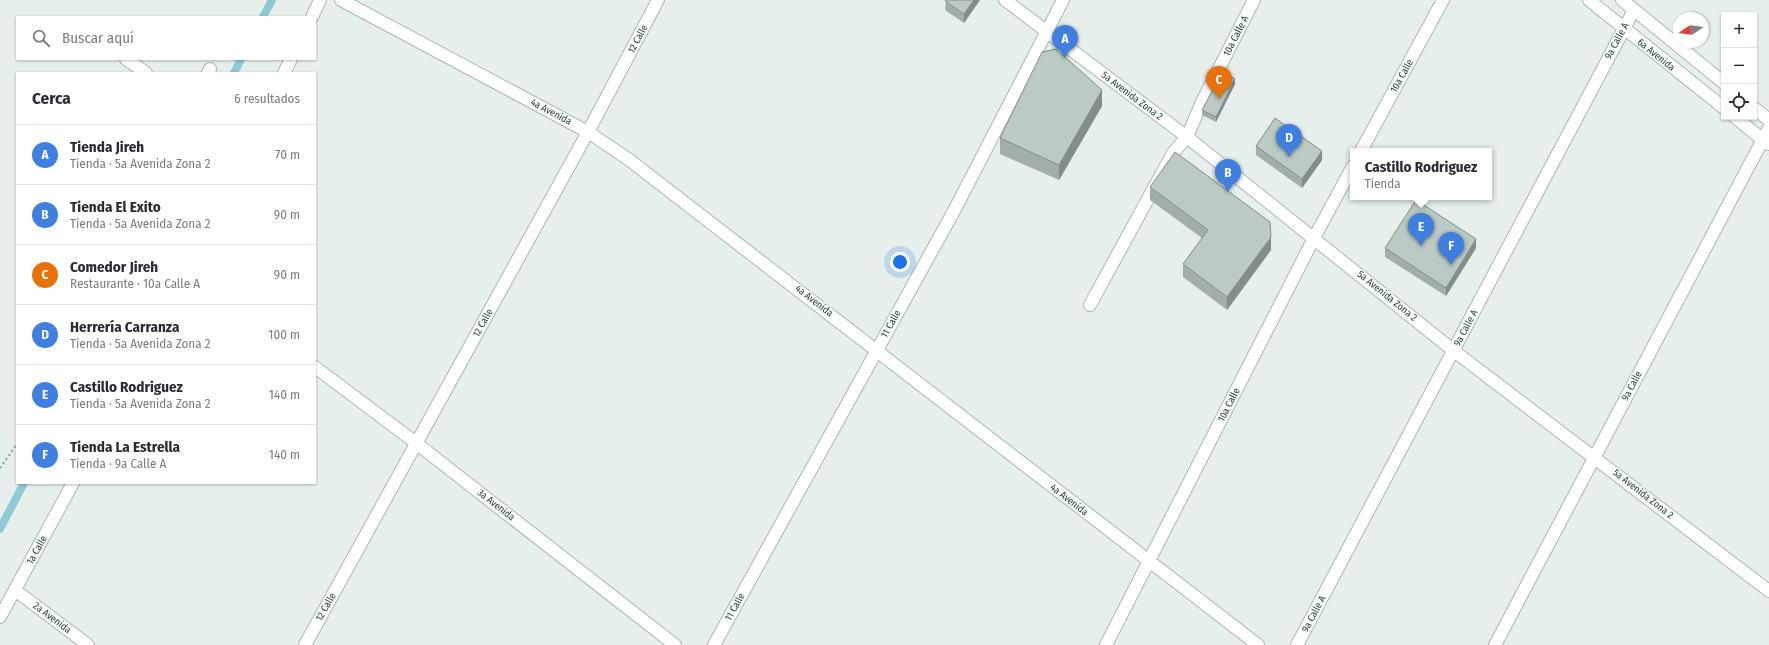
<!DOCTYPE html>
<html lang="es">
<head>
<meta charset="utf-8">
<style>
	:root { --surface:#fff; --page:#f7f7f7; --text:#2b2b33; --muted:#7c7c81; --line:#e1e1e2; --accent:#1a73e8 }
	body { margin:0; font-family:"Fira Sans Condensed",sans-serif; background:var(--page); color:var(--text) }
	.controls { position:absolute; right:12px; top:12px; display:grid; overflow:hidden; border-radius:0px; box-shadow:0 1px 3px #0004 }
	.controls button { width:36px; height:36px; display:grid; place-items:center; padding:0; border:0; border-bottom:1px solid var(--line); background:var(--surface); color:var(--text); font:20px sans-serif }
	.compass { position:absolute; left:1673px; top:12px; width:36px; height:36px; border-radius:50%; background:var(--surface); box-shadow:0 1px 3px #0004; rotate:257deg }
	.you { position:absolute; left:900px; top:262px; width:14px; height:14px; margin:-10px; border:3px solid #fff; border-radius:50%; background:#1a73e8; box-shadow:0 0 0 6px #1a73e833 }
	.badge { display:grid; place-items:center; width:26px; height:26px; border-radius:50%; background:var(--accent); color:#fff; font-size:13px; font-weight:700 }
	.pin { position:absolute; translate:-50% -33px; filter:drop-shadow(0 1px 2px #0008) }
	.pin::after { content:''; position:absolute; top:21px; width:14px; height:12px; background:inherit; clip-path:polygon(0 0,100% 0,50% 100%) }
	.popup { position:absolute; left:1350px; top:148px; width:142px; height:52px; box-sizing:border-box; display:grid; place-content:center; border-radius:0px; background:var(--surface); filter:drop-shadow(0 1px 3px #0005); font-size:13px; white-space:nowrap; color:var(--muted) }
	.popup b { font-size:15px; color:var(--text) }
	.popup::after { content:''; position:absolute; left:50%; top:100%; margin-left:-8px; border:8px solid transparent; border-top-color:var(--surface) }
	.list { margin:0; padding:0; list-style:none }
	h2 { display:flex; justify-content:space-between; align-items:center; height:52px; margin:0; padding:0 16px; font-size:17px }
	h2 small { font-size:13px; font-weight:400; color:var(--muted) }
	.list li { display:grid; grid-template-columns:26px 1fr auto; gap:12px; align-items:center; box-sizing:border-box; height:60px; padding:0 16px; border-top:1px solid var(--line) }
	.list b { display:block; font-size:15px; white-space:nowrap }
	.list p { margin:0; font-size:13px; white-space:nowrap; color:var(--muted) }
	.list em { font-size:13px; font-style:normal; color:var(--muted) }
	.icon { flex:none; width:22px; height:22px; fill:none; stroke:currentColor; stroke-width:2; stroke-linecap:round; stroke-linejoin:round }
	.map { position:relative; flex:none; width:1769px; height:645px; overflow:hidden }
	.search { position:absolute; background:var(--surface); box-shadow:0 1px 3px #0004; left:16px; top:16px; width:300px; height:44px; display:flex; align-items:center; gap:10px; box-sizing:border-box; padding:0 14px; border-radius:0px; color:var(--muted); font-size:15px }
	.panel { position:absolute; background:var(--surface); box-shadow:0 1px 3px #0004; left:16px; top:72px; width:300px; height:412px; border-radius:0px }
	.map>svg:first-child { display:block }
	.lines { fill:none; stroke-linecap:round; stroke-linejoin:round }
	.stream { stroke:#8ec9d4; stroke-width:8 }
	.minor-casing { stroke:#a8b8b2; stroke-width:14 }
	.path { stroke:#86b3a5; stroke-width:2.5; stroke-dasharray:2 3; stroke-linecap:butt }
	.minor { stroke:#fff; stroke-width:12 }
	.wall { fill:#a1aea9 }
	.shaded-wall { fill:#838d89 }
	.building { fill:#bbcac4; stroke:#838d89 }
	.labels { text-anchor:middle; dominant-baseline:central; stroke-width:3; stroke-linejoin:round; paint-order:stroke }
	.street-label { font-size:10px; fill:#24423a; stroke:#f7fbf9 }
</style>
</head>
<body>
<div class="map">
<svg width="1769" height="645" viewBox="0 0 1769 645">
	<rect width="100%" height="100%" fill="#e6efeb"/>
	<g class="lines">
		<path class="stream" d="M263 17 272 0
			M234 73 241 59
			M0 529 24 483"/>
		<defs>
			<path id="minor" d="M341 0 588 132 628 159 1258 645
				M1005 0 1187 137 1454 351 1769 591
				M1589 0 1724 108
				M1622 0 1724 83
				M312 17 320 0
				M126 59 146 73
				M208 73 210 69
				M284 73 291 59
				M1754 108 1769 120
				M1735 117 1768 144
				M1361 151 1443 0
				M1090 305 1173 153 1187 137 1202 102 1254 0
				M315 367 416 443 675 645
				M15 590 88 645
				M0 617 73 483
				M305 645 588 132 658 0
				M714 645 955 209 1063 0
				M1106 645 1314 238 1353 166
				M1297 645 1634 10
				M1495 645 1769 128"/>
		</defs>
		<use href="#minor" class="minor-casing"/>
		<path class="path" d="M0 468 17 444"/>
		<use href="#minor" class="minor"/>
	</g>
	<path class="wall" d="M946 0H980L964 23 945 10Z
		M1235 84 1216 122 1202 115V110Z
		M1102 106 1059 180 1000 154V138Z
		M1256 146 1322 160 1302 188 1256 155Z
		M1150 187 1271 250 1227 310 1183 277V264L1202 238 1150 200Z
		M1385 248H1476L1446 296 1385 257Z"/>
	<path class="shaded-wall" d="M974 0H980L964 23V14Z
		M1235 79V84L1216 122V117Z
		M1102 90V106L1059 180V165Z
		M1322 151V160L1302 188V179Z
		M1271 237V250L1227 310V297Z
		M1476 239V248L1446 296V288Z"/>
	<path class="building" d="M946 0H974L964 14 945 1Z
		M1056 49 1102 90 1059 165 1000 138 1042 52Z
		M1222 72 1235 79 1216 117 1202 110Z
		M1275 118 1322 151 1302 179 1256 146Z
		M1175 152 1270 222 1271 237 1227 297 1183 264 1208 230 1150 187Z
		M1416 200 1476 239 1446 288 1385 248Z"/>
	<g class="labels">
		<g class="street-label">
			<text transform="translate(1236 36) rotate(-63)">10a Calle A</text>
			<text transform="translate(638 39) rotate(-62)">12 Calle</text>
			<text transform="translate(1617 41) rotate(-62)">9a Calle A</text>
			<text transform="translate(1656 55) rotate(39)">6a Avenida</text>
			<text transform="translate(1402 76) rotate(-61)">10a Calle</text>
			<text transform="translate(1132 96) rotate(37)">5a Avenida Zona 2</text>
			<text transform="translate(551 112) rotate(28)">4a Avenida</text>
			<text transform="translate(1387 296) rotate(39)">5a Avenida Zona 2</text>
			<text transform="translate(814 301) rotate(38)">4a Avenida</text>
			<text transform="translate(483 323) rotate(-61)">12 Calle</text>
			<text transform="translate(891 324) rotate(-61)">11 Calle</text>
			<text transform="translate(1466 328) rotate(-62)">9a Calle A</text>
			<text transform="translate(1632 386) rotate(-62)">9a Calle</text>
			<text transform="translate(1229 405) rotate(-63)">10a Calle</text>
			<text transform="translate(1643 494) rotate(38)">5a Avenida Zona 2</text>
			<text transform="translate(1069 500) rotate(38)">4a Avenida</text>
			<text transform="translate(496 505) rotate(38)">3a Avenida</text>
			<text transform="translate(37 550) rotate(-61)">1a Calle</text>
			<text transform="translate(326 607) rotate(-61)">12 Calle</text>
			<text transform="translate(735 607) rotate(-61)">11 Calle</text>
			<text transform="translate(1314 614) rotate(-62)">9a Calle A</text>
			<text transform="translate(52 618) rotate(37)">2a Avenida</text>
		</g>
	</g>
</svg>
<div class="controls">
<button>+</button>
<button>−</button>
<button><svg class="icon" aria-label="locate" viewBox="0 0 24 24"><circle cx="12" cy="12" r="6"/><path d="M12 2v4M12 18v4M2 12h4M18 12h4"/></svg></button>
</div>
<svg class="compass" viewBox="-18 -18 36 36"><path d="M0-13l5 13h-10z" fill="#e53935"/><path d="M0 13l5-13h-10z" fill="#7c7c81"/></svg>
<div class="you"></div>
<div class="pin badge" style="left:1065px;top:58px;background:#3f7fe0">A</div>
<div class="pin badge" style="left:1228px;top:192px;background:#3f7fe0">B</div>
<div class="pin badge" style="left:1219px;top:99px;background:#e8710a">C</div>
<div class="pin badge" style="left:1289px;top:157px;background:#3f7fe0">D</div>
<div class="pin badge" style="left:1421px;top:246px;background:#3f7fe0">E</div>
<div class="popup"><b>Castillo Rodriguez</b>Tienda</div>
<div class="pin badge" style="left:1451px;top:265px;background:#3f7fe0">F</div>
<div class="search"><svg class="icon" aria-label="search" viewBox="0 0 24 24"><circle cx="10" cy="10" r="6"/><path d="M15 15l6 6"/></svg>Buscar aquí</div>
<section class="panel">
<h2>Cerca<small>6 resultados</small></h2>
<ul class="list">
<li><span class="badge" style="background:#3f7fe0">A</span><div><b>Tienda Jireh</b><p>Tienda · 5a Avenida Zona 2</p></div><em>70 m</em></li>
<li><span class="badge" style="background:#3f7fe0">B</span><div><b>Tienda El Exito</b><p>Tienda · 5a Avenida Zona 2</p></div><em>90 m</em></li>
<li><span class="badge" style="background:#e8710a">C</span><div><b>Comedor Jireh</b><p>Restaurante · 10a Calle A</p></div><em>90 m</em></li>
<li><span class="badge" style="background:#3f7fe0">D</span><div><b>Herrería Carranza</b><p>Tienda · 5a Avenida Zona 2</p></div><em>100 m</em></li>
<li><span class="badge" style="background:#3f7fe0">E</span><div><b>Castillo Rodriguez</b><p>Tienda · 5a Avenida Zona 2</p></div><em>140 m</em></li>
<li><span class="badge" style="background:#3f7fe0">F</span><div><b>Tienda La Estrella</b><p>Tienda · 9a Calle A</p></div><em>140 m</em></li>
</ul>
</section>
</div>
</body>
</html>
